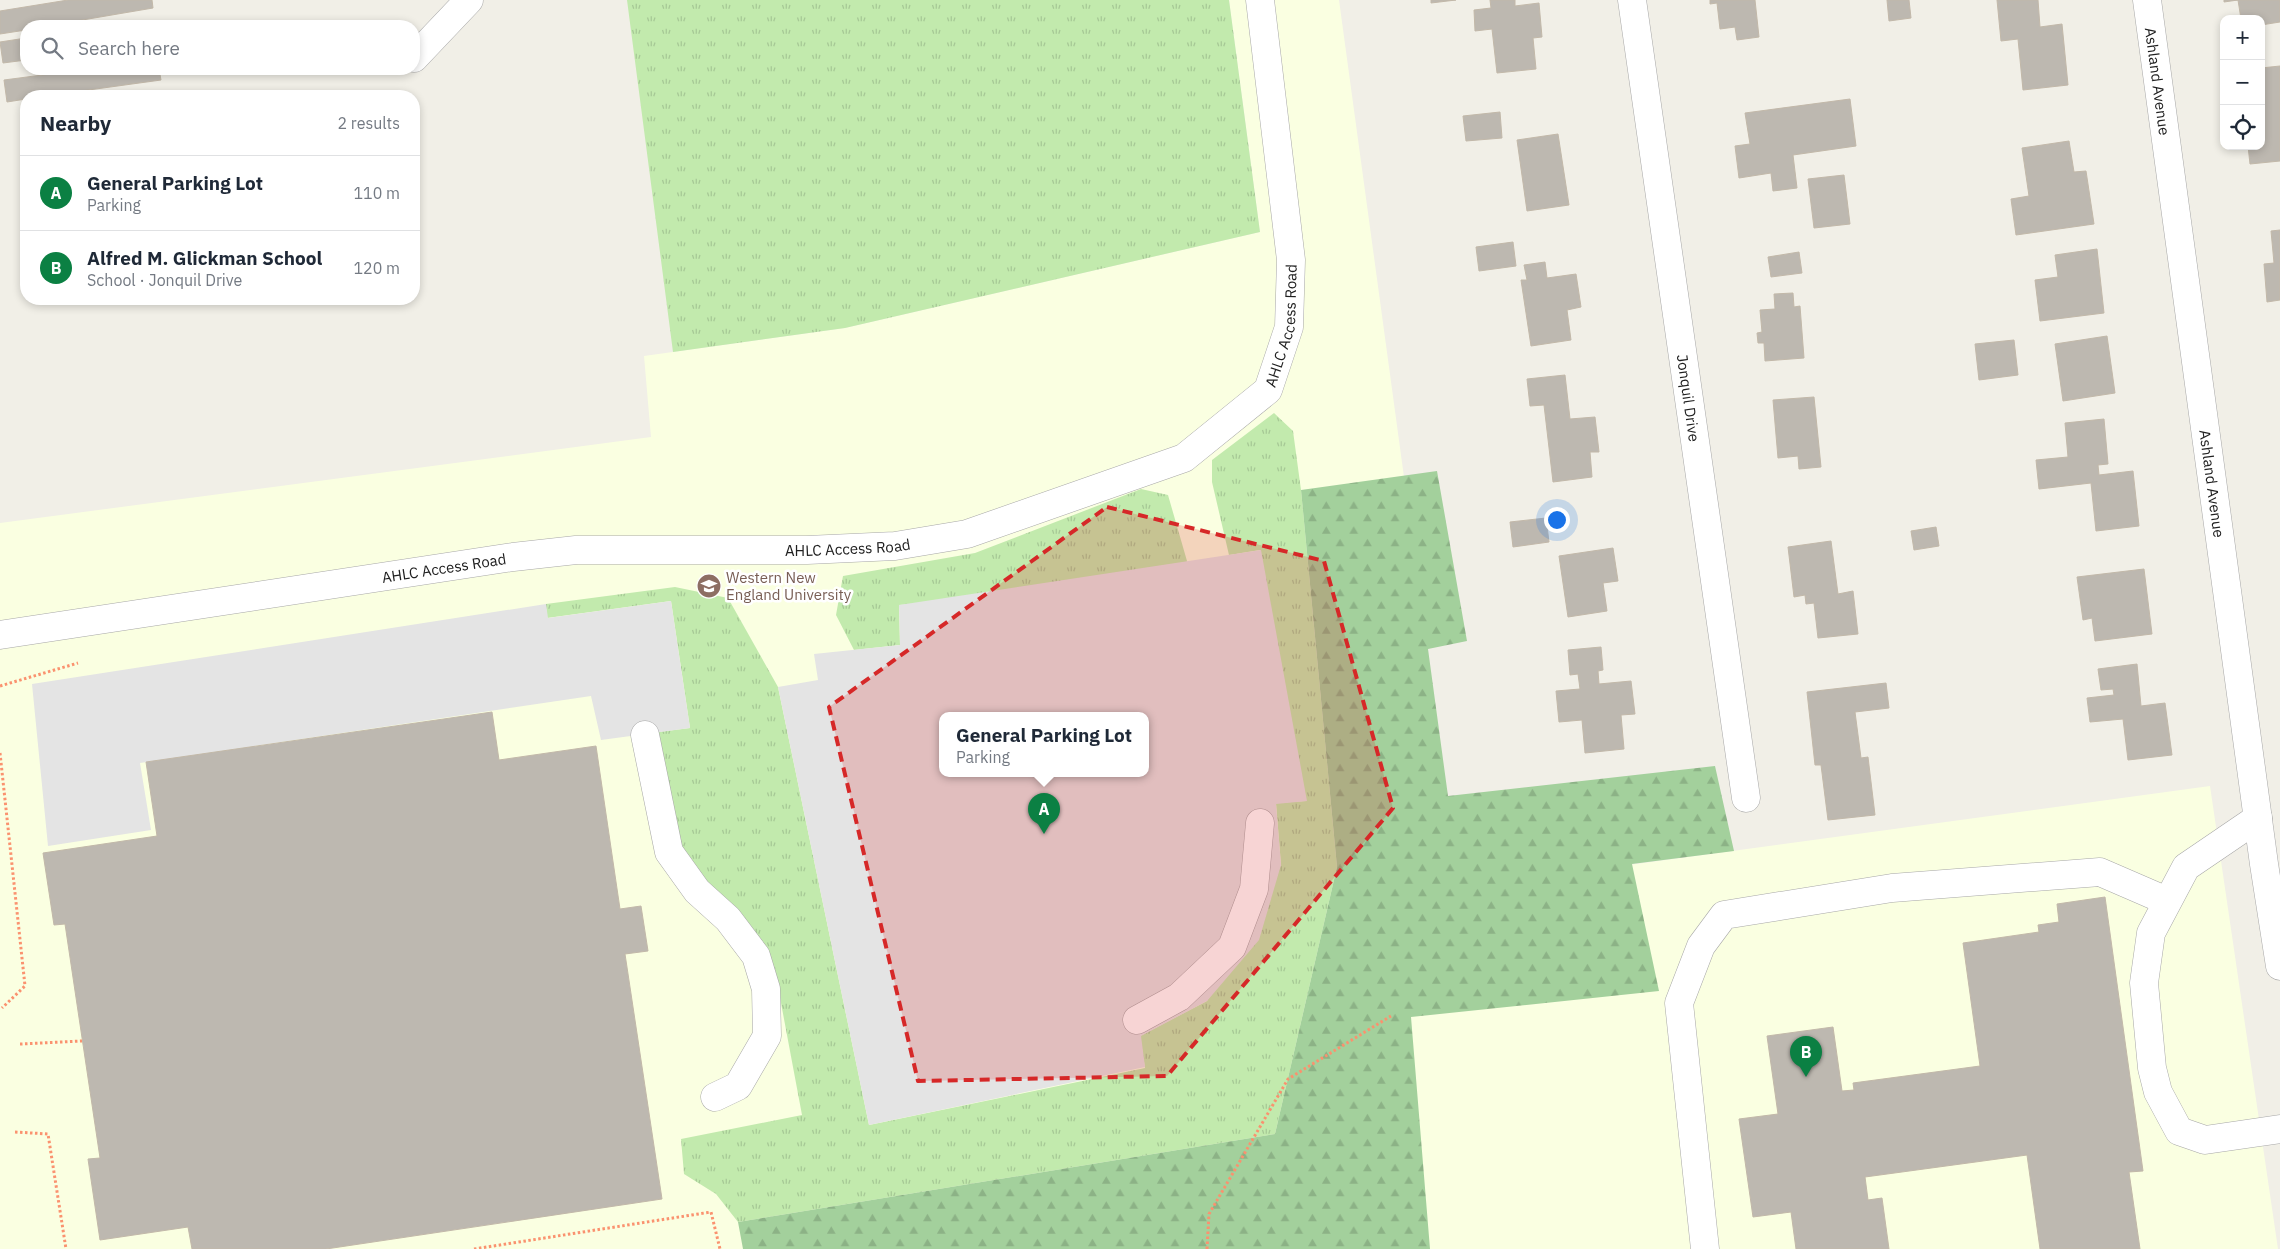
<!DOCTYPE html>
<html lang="en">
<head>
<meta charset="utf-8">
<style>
	:root { --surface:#fff; --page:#f6f6f7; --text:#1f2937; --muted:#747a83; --line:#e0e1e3; --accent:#0b8043 }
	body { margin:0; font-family:"IBM Plex Sans",sans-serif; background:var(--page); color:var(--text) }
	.controls { position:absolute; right:15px; top:15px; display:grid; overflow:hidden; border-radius:10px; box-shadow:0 2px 8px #0003 }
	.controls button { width:45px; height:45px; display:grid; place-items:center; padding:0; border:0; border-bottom:1px solid var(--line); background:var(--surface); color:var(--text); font:25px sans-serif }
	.you { position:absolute; left:1556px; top:519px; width:18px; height:18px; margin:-12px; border:4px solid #fff; border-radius:50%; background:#1a73e8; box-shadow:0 0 0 8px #1a73e833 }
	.badge { display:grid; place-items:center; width:32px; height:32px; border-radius:50%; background:var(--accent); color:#fff; font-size:16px; font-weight:700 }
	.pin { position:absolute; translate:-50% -41px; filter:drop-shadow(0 1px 2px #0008) }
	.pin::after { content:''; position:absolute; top:26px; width:18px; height:15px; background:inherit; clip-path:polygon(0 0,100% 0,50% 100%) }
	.popup { position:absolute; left:939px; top:712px; width:210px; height:65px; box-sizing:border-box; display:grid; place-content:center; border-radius:10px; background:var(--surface); filter:drop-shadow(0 1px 4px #0005); font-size:16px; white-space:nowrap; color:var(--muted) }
	.popup b { font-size:19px; color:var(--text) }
	.popup::after { content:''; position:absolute; left:50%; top:100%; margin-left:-10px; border:10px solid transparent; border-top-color:var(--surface) }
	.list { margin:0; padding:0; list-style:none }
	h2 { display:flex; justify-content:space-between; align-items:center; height:65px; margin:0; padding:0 20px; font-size:21px }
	h2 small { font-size:16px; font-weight:400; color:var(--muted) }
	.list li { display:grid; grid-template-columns:32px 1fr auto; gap:15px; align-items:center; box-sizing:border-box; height:75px; padding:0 20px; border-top:1px solid var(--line) }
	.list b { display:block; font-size:19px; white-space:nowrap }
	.list p { margin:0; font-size:16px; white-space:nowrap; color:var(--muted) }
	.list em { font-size:16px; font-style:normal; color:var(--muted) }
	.icon { flex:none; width:28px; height:28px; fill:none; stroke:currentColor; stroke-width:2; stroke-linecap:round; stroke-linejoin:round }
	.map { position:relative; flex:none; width:2280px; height:1249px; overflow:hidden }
	.search { position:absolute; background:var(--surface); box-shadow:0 2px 8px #0003; left:20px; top:20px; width:400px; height:55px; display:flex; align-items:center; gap:12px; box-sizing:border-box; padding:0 18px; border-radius:20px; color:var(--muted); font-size:19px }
	.panel { position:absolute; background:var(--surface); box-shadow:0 2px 8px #0003; left:20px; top:90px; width:400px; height:215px; border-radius:20px }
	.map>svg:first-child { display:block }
	.education { fill:#faffe1; fill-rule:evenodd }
	.grass { fill:url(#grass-tufts) }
	.forest { fill:url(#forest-firs) }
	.parking { fill:#e4e4e4; fill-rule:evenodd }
	.building { fill:#bdb8b0; stroke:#c2b8a9 }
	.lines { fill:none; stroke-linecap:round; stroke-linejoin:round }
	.minor-casing { stroke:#a7a7a7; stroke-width:29 }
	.path { stroke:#fa926f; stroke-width:3; stroke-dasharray:2.5 2.5; stroke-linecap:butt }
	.minor { stroke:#fff; stroke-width:28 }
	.marked { fill:#d62828; fill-opacity:0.2; stroke:#d62828; stroke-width:4; stroke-dasharray:10 6; stroke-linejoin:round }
	.labels { text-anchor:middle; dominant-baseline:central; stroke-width:5; stroke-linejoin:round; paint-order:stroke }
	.street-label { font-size:15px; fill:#202020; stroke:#fff }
	.education-label { font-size:15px; fill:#785e54; stroke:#fff; text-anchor:start }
</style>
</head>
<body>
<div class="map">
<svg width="2280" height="1249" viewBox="0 0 2280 1249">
	<defs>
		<pattern id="grass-tufts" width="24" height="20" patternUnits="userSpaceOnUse" patternTransform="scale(1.25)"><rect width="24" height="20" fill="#c2eaad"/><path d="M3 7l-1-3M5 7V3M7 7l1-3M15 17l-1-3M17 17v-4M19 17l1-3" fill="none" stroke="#a6c895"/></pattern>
		<pattern id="forest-firs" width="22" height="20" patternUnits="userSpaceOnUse" patternTransform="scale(1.25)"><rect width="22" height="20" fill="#a3d09c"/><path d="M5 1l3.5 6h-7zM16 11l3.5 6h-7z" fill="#8cb286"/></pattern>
	</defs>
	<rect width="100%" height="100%" fill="#f1efe7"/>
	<path class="education" d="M1229 0H1339L1460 888 2210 786 2278 1249H0V523L651 437 644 356 845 328 1260 232ZM943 715H1145V773H943Z"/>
	<path class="grass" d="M627 0H1229L1260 232 845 328 673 352Z
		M1274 413 1293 431 1301 490 1337 867 1275 1134 738 1222 716 1194 684 1174 681 1139 802 1115 775 971 676 851 658 732 690 728 671 601 547 618 546 604 675 587 728 598 778 687 869 1125 1145 1068 1140 1036 1207 1001 1281 865 1276 803 1306 801 1260 550 1229 555 1212 482V460Z
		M1141 489 1168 495 1187 561 1182 588 899 605 900 645 854 650 836 615 843 576 975 553Z"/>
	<path class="forest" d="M1437 471 1467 641 1428 649 1448 796 1715 766 1734 851 1632 864 1659 991 1411 1017 1430 1249H743L738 1222 1275 1134 1337 867 1301 490Z"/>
	<path class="parking" d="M1261 550 1307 801 1276 804 1281 865 1259 940 1207 1001 1141 1036 1145 1067 869 1125 778 687 818 680 814 654 900 645 899 605ZM943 715H1145V773H943Z
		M671 601 690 728 601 740 591 696 140 763 151 830 48 846 32 684 546 604 548 618Z"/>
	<path class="building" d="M68 0H152L153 8 47 26H26V30L0 34V11Z
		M1431 0H1456L1431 3Z
		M1490 0H1515V6L1539 3 1542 37 1533 38 1536 69 1497 73 1492 29 1475 31 1474 10 1491 8Z
		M1710 0H1755L1759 37 1737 40 1735 27 1720 29 1717 3 1710 4Z
		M1887 0H1909L1911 18 1889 21Z
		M1997 0H2038L2040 27 2062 24 2068 85 2023 90 2018 39 2001 41Z
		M2224 0H2280V22L2261 25V19H2241L2238 0 2224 2Z
		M154 21 155 26H115Z
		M26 38V60L3 63 0 42Z
		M2280 66V161L2250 164 2248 146H2261V68Z
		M88 69H159L161 80 45 96H26V99L7 102 4 80Z
		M1850 99 1856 146 1793 155 1797 188 1773 191 1771 173 1739 178 1735 146 1750 144 1745 113Z
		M1500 112 1502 138 1466 141 1463 116Z
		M1558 134 1569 205 1527 211 1517 140Z
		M2069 141 2074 172 2086 171 2094 224 2016 235 2011 199 2029 196 2022 148Z
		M1844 175 1850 224 1814 228 1808 179Z
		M2280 230V300L2267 302 2264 264 2274 263 2271 231Z
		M1513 242 1516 266 1479 271 1476 247Z
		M2097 249 2104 313 2040 321 2035 280 2058 277 2055 255Z
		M1799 252 1802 273 1771 277 1768 257Z
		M1545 262 1547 278 1576 274 1581 307 1567 310 1571 340 1531 346 1521 280H1527L1524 265Z
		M1793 293 1794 307 1800 306 1804 358 1765 361 1764 343H1758L1757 333 1762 332 1760 310 1775 309 1774 294Z
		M2107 336 2115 393 2063 401 2055 344Z
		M2014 340 2018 375 1979 380 1975 344Z
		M1565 375 1570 419 1595 417 1599 452H1590L1592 477 1553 482 1544 405 1530 406 1527 379Z
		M1814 397 1821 467 1799 469 1798 456 1778 458 1773 400Z
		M2104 419 2108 464 2098 465 2099 475 2133 471 2139 526 2096 531 2091 483 2039 489 2036 460 2068 457 2065 423Z
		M1546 518 1549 542 1513 547 1510 522Z
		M1936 527 1939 546 1914 550 1911 531Z
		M1831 541 1838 594 1853 591 1858 634 1818 638 1814 603 1806 604 1805 595 1794 597 1788 547Z
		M1613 548 1618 581 1603 583 1607 611 1568 617 1559 556Z
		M2144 569 2152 634 2095 641 2092 618 2083 620 2077 577Z
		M1601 647 1603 670 1598 671 1599 684 1631 681 1635 714 1621 715 1624 749 1585 753 1582 720 1559 722 1556 691 1580 689 1578 674 1570 675 1568 650Z
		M2137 664 2141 706 2165 703 2172 755 2128 760 2123 719 2090 722 2087 698 2114 695 2113 689 2101 690 2098 669Z
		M1886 683 1889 708 1855 712 1861 758 1868 757 1875 815 1828 820 1821 765H1815L1807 692Z
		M492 712 499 760 596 746 620 909 641 906 648 951 625 954 662 1199 326 1249H192L188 1227 100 1240 88 1159 100 1158 65 924 54 925 43 853 157 836 146 762Z
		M2105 897 2143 1171 2129 1172 2140 1249H2040L2027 1155 1865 1177 1868 1200 1882 1198 1889 1249H1796L1791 1212 1753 1217 1739 1119 1778 1114 1767 1036 1833 1027 1842 1091 1854 1090 1853 1083 1980 1066 1963 943 2039 932 2038 925 2059 922 2057 904Z"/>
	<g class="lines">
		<defs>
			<g id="minor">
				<path id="s1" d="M1632 0 1746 798"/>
				<path id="s2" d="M2147 0 2264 864 2280 966"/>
				<path d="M414 58 469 0"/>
				<path id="s3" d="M0 635 513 557 576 550H807L895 546 967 534 1184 458 1268 390 1289 327 1291 260 1260 0"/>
				<path d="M645 735 669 852 697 891 728 919 756 956 766 989 767 1036 738 1086 715 1097"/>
				<path d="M2258 818 2186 867 2151 933 2144 983 2152 1068 2158 1092 2179 1131 2205 1140 2280 1129"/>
				<path d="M1137 1020 1179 997 1232 947 1254 889 1260 823"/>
				<path d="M1705 1249 1679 1003 1701 946 1724 915 1892 888 2100 872 2167 901"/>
			</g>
		</defs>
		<use href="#minor" class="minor-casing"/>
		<path class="path" d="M0 686 78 663
			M0 753 25 986 2 1008
			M20 1044 82 1041
			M15 1132 48 1134 66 1249
			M474 1249 711 1212 720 1249
			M1207 1249 1209 1214 1288 1079 1391 1016"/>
		<use href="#minor" class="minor"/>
	</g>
	<path class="marked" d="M1107 507 1324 561 1393 808 1167 1076 918 1081 829 707Z"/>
	<defs>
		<symbol id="university-disc" viewBox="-11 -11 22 22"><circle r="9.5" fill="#8d6e63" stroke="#fff"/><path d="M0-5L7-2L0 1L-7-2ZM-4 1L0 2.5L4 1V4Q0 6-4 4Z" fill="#fff"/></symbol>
	</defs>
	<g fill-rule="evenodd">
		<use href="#university-disc" x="695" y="572" width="28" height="28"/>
	</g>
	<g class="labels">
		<g class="street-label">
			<text stroke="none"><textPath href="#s2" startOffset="82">Ashland Avenue</textPath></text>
			<text stroke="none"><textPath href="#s3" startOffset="1379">AHLC Access Road</textPath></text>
			<text stroke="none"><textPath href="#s1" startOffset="402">Jonquil Drive</textPath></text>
			<text stroke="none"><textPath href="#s2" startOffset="488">Ashland Avenue</textPath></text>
			<text stroke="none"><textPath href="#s3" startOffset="854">AHLC Access Road</textPath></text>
			<text stroke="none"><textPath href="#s3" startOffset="449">AHLC Access Road</textPath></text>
		</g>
		<g class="education-label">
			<text x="726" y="577">Western New<tspan x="726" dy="17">England University</tspan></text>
		</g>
	</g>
</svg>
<div class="controls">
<button>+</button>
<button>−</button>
<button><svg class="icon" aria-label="locate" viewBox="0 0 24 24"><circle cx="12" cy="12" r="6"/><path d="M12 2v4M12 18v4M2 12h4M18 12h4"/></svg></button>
</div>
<div class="you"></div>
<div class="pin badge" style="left:1044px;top:834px">A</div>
<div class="popup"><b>General Parking Lot</b>Parking</div>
<div class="pin badge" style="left:1806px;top:1077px">B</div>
<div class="search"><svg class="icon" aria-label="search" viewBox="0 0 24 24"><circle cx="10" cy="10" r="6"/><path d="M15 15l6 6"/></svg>Search here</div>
<section class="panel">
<h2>Nearby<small>2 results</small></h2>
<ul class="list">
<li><span class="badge">A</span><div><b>General Parking Lot</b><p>Parking</p></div><em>110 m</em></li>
<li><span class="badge">B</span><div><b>Alfred M. Glickman School</b><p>School · Jonquil Drive</p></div><em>120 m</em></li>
</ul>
</section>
</div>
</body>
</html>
